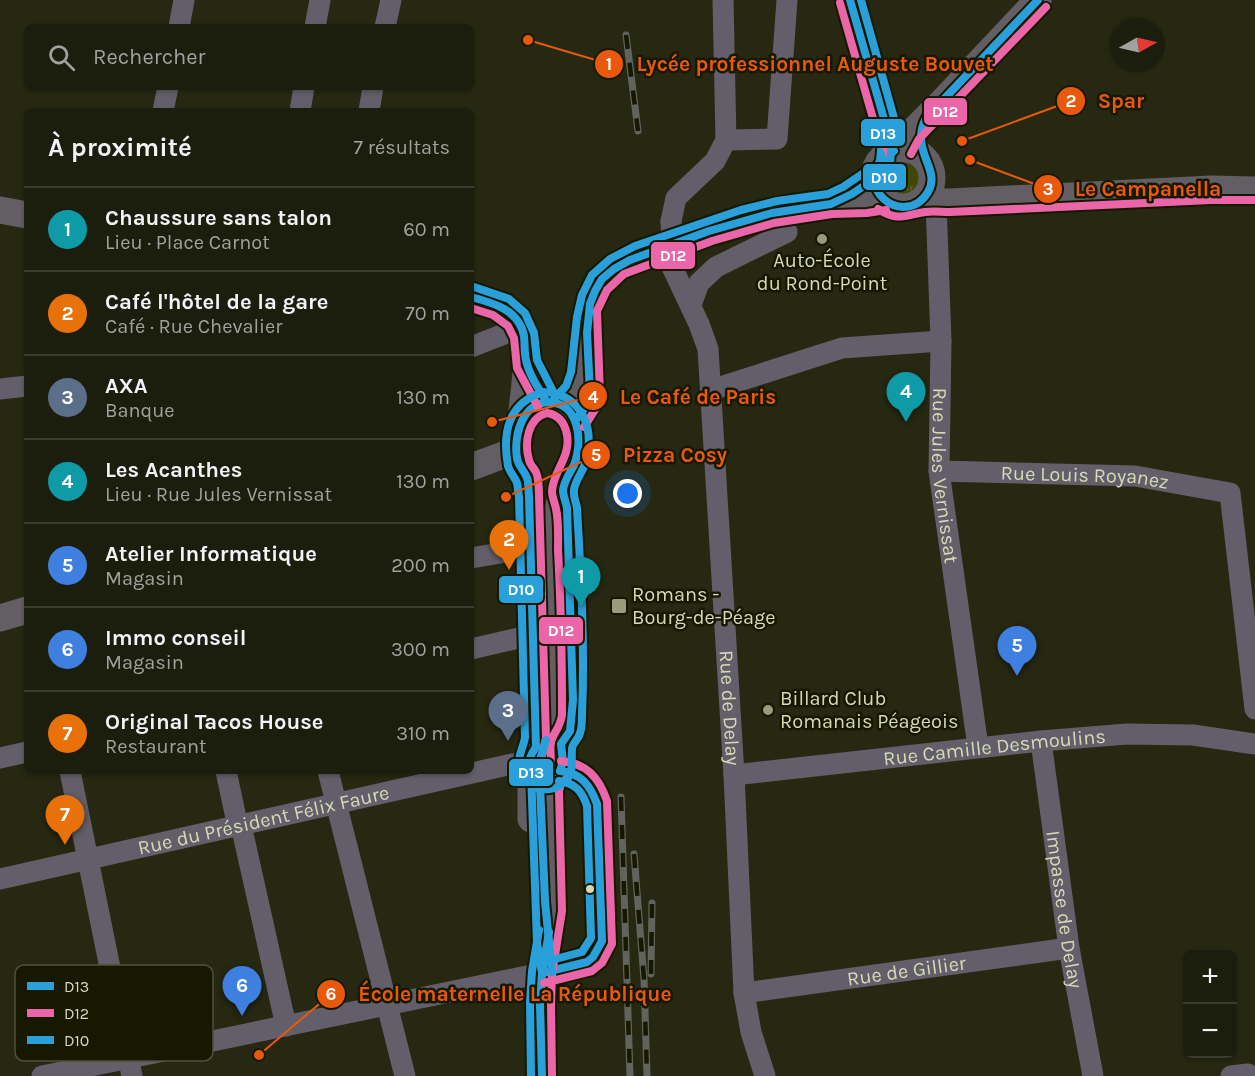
<!DOCTYPE html>
<html lang="fr">
<head>
<meta charset="utf-8">
<style>
	:root { --surface:#1c1e0d; --page:#292b1b; --text:#f1f3f6; --muted:#a0a29d; --line:#3a3c2e; --accent:#bca0f2 }
	body { margin:0; font-family:Karla,sans-serif; background:var(--page); color:var(--text) }
	.controls { position:absolute; right:18px; bottom:18px; display:grid; overflow:hidden; border-radius:9px; box-shadow:0 2px 4px #0004 }
	.controls button { width:54px; height:54px; display:grid; place-items:center; padding:0; border:0; border-bottom:2px solid var(--line); background:var(--surface); color:var(--text); font:30px sans-serif }
	.compass { position:absolute; left:1111px; top:18px; width:54px; height:54px; border-radius:50%; background:var(--surface); box-shadow:0 2px 4px #0004; rotate:82deg }
	.you { position:absolute; left:628px; top:494px; width:21px; height:21px; margin:-15px; border:4px solid #fff; border-radius:50%; background:#1a73e8; box-shadow:0 0 0 9px #1a73e833 }
	.badge { display:grid; place-items:center; width:39px; height:39px; border-radius:50%; background:var(--accent); color:#fff; font-size:20px; font-weight:700 }
	.pin { position:absolute; translate:-50% -50px; filter:drop-shadow(0 2px 3px #0008) }
	.pin::after { content:''; position:absolute; top:32px; width:21px; height:18px; background:inherit; clip-path:polygon(0 0,100% 0,50% 100%) }
	.list { margin:0; padding:0; list-style:none }
	h2 { display:flex; justify-content:space-between; align-items:center; height:78px; margin:0; padding:0 24px; font-size:26px }
	h2 small { font-size:20px; font-weight:400; color:var(--muted) }
	.list li { display:grid; grid-template-columns:39px 1fr auto; gap:18px; align-items:center; box-sizing:border-box; height:84px; padding:0 24px; border-top:2px solid var(--line) }
	.list b { display:block; font-size:22px; white-space:nowrap }
	.list p { margin:0; font-size:20px; white-space:nowrap; color:var(--muted) }
	.list em { font-size:20px; font-style:normal; color:var(--muted) }
	.icon { flex:none; width:33px; height:33px; fill:none; stroke:currentColor; stroke-width:2; stroke-linecap:round; stroke-linejoin:round }
	.map { position:relative; flex:none; width:1255px; height:1076px; overflow:hidden }
	.search { position:absolute; background:var(--surface); box-shadow:0 2px 4px #0004; left:24px; top:24px; width:450px; height:66px; display:flex; align-items:center; gap:15px; box-sizing:border-box; padding:0 21px; border-radius:9px; color:var(--muted); font-size:22px }
	.panel { position:absolute; background:var(--surface); box-shadow:0 2px 4px #0004; left:24px; top:108px; width:450px; height:666px; border-radius:9px }
	.map>svg:first-child { display:block }
	.grass { fill:url(#grass-tufts) }
	.lines { fill:none; stroke-linecap:round; stroke-linejoin:round }
	.minor { stroke:#625f6a; stroke-width:21 }
	.major { stroke:#625e63; stroke-width:27 }
	.rail-casing { stroke:#62635d; stroke-width:7 }
	.rail { stroke:#161800; stroke-width:4.5; stroke-dasharray:14; stroke-linecap:butt }
	.minor-bridge { stroke:#625f6a; stroke-width:21 }
	.bus-1-casing { stroke:#161800; stroke-width:12 }
	.bus-2-casing { stroke:#161800; stroke-width:12 }
	.bus-3-casing { stroke:#161800; stroke-width:12 }
	.bus-1 { stroke:#2aa0da; stroke-width:8 }
	.bus-2 { stroke:#eb66a9; stroke-width:8 }
	.bus-3 { stroke:#2aa0da; stroke-width:8 }
	.poi-dot { fill:#989c7c; stroke:#161800; stroke-width:2 }
	.bus-dot { fill:#d5dab5; stroke:#161800; stroke-width:2 }
	.labels { text-anchor:middle; dominant-baseline:central; stroke-width:5; stroke-linejoin:round; paint-order:stroke }
	.poi-label { font-size:20px; fill:#d5dab5; stroke:#161800; text-anchor:start }
	.street-label { font-size:20px; fill:#d5dab5; stroke:#161800 }
	.key { fill:#161800; stroke:#4f5236; stroke-width:1.5 }
	.key-label { font-size:16px; fill:#d5dab5 }
	.leader { fill:none; stroke:#e8590c; stroke-width:2 }
	.callout-dot { fill:#e8590c; stroke:#161800; stroke-width:2 }
	.mark-label { font-size:18px; text-anchor:middle; font-weight:bold; fill:#fff }
	.callout-label { font-size:21px; text-anchor:middle; font-weight:bold; fill:#e8590c; stroke:#161800; stroke-width:5; stroke-linejoin:round; paint-order:stroke }
	.line-badge { stroke:#161800; stroke-width:2 }
	.badge-label { font-size:16px; text-anchor:middle; font-weight:bold; fill:#fff }
</style>
</head>
<body>
<div class="map">
<svg width="1255" height="1076" viewBox="0 0 1255 1076">
	<defs>
		<pattern id="grass-tufts" width="24" height="20" patternUnits="userSpaceOnUse" patternTransform="scale(1.5)"><rect width="24" height="20" fill="#434705"/><path d="M3 7l-1-3M5 7V3M7 7l1-3M15 17l-1-3M17 17v-4M19 17l1-3" fill="none" stroke="#5d6127"/></pattern>
	</defs>
	<rect width="100%" height="100%" fill="#262811"/>
	<path class="grass" d="M887 179a16 16 0 1 1 32 0a16 16 0 1 1-32 0Z"/>
	<g class="lines">
		<g class="minor">
			<path d="M179 27 184 0"/>
			<path d="M315 27 320 0"/>
			<path d="M385 27 391 0"/>
			<path d="M163 111 168 87"/>
			<path d="M300 111 304 87"/>
			<path d="M369 111 373 87"/>
			<path d="M726 140 777 139 787 0"/>
			<path id="s1" d="M936 202 941 341 939 471 978 747"/>
			<path d="M671 221 676 198 715 161 726 140 723 0"/>
			<path id="s2" d="M673 269 699 324 708 349 734 775 744 993 751 1032 765 1076"/>
			<path d="M691 305 699 283 716 267 787 232"/>
			<path d="M471 347 522 327"/>
			<path d="M0 389 27 386"/>
			<path d="M711 390 842 348 941 341"/>
			<path id="s3" d="M939 471 1135 476 1230 493 1255 709"/>
			<path d="M471 558 529 548"/>
			<path d="M471 649 532 635"/>
			<path id="s4" d="M1041 741 1069 948 1093 1076"/>
			<path d="M0 758 27 752"/>
			<path d="M70 771 132 1076"/>
			<path d="M226 771 236 818 243 834 286 1026"/>
			<path d="M328 771 405 1076"/>
			<path id="s5" d="M734 775 1041 741 1127 734 1193 735 1255 744"/>
			<path id="s6" d="M0 879 512 764 529 763"/>
			<path id="s7" d="M744 993 1069 948"/>
			<path d="M42 1076 542 973"/>
			<path d="M1231 1076 1248 1074"/>
		</g>
		<path class="major" d="M850 0 884 119 899 150
			M902 149 911 133 944 100 1038 0
			M874 178a29 29 0 1 1 58 0a29 29 0 1 1-58 0Z
			M919 202H949L1211 189 1255 190
			M0 210 27 215
			M471 297C485 300 499 303 510 312 537 331 523 392 521 420
			M562 406 578 388 582 370 587 309 592 296 598 284 618 265 709 231 772 213 831 204 867 203 884 200
			M471 467 517 450
			M0 618 27 610
			M536 747 529 496C528 490 529 483 527 478 526 473 521 470 519 466 514 455 516 432 520 420 534 389 576 401 578 434 579 464 559 488 557 518L561 753 562 767 552 777 542 810 544 901 548 942 542 973 540 1004 542 1076
			M531 771V819"/>
		<defs>
			<path id="rail" d="M626 35 638 131
				M621 797 630 1076
				M634 854 644 979 647 1076
				M651 974 652 903"/>
		</defs>
		<use href="#rail" class="rail-casing"/>
		<use href="#rail" class="rail"/>
		<path class="minor-bridge" d="M671 221 673 269"/>
		<defs>
			<path id="bus-1" d="M850 0 884 119 880 161 875 169 874 179
				M894 151C844 185 905 231 928 192 942 169 909 151 926 118L1038 0
				M471 297C494 303 519 310 524 336 525 344 524 352 526 360 529 375 539 389 547 402
				M575 421 587 405 590 393 587 333 590 304 595 291 602 279 614 269 630 260 709 231 772 213 831 204 852 194 874 179
				M542 973 537 943 531 771C528 760 530 756 536 747L529 496C528 490 529 483 527 478 524 470 518 466 517 458 513 434 524 397 555 403 566 405 573 414 576 424 580 436 579 453 574 465 570 473 564 481 563 490 563 496 566 502 567 508L573 700 570 731 561 744 563 762 560 771
				M542 973 587 962 593 957 602 941 597 804C590 785 581 773 560 771
				M542 1076 540 1004 542 973 549 932"/>
			<path id="bus-2" d="M840 3 874 122 890 155
				M911 154 919 139 1046 7
				M878 209C899 222 904 215 925 212 933 211 941 212 950 212L1211 200H1255
				M471 308 493 315 508 326 514 338 517 368 538 407
				M547 413C559 415 565 423 567 435 571 457 553 471 552 491 552 498 555 503 556 509 559 522 558 537 558 550 561 605 562 660 562 715 560 729 552 734 551 743 549 752 553 758 549 767L545 768 540 764 546 738 539 496C539 488 539 479 536 472 534 468 530 465 529 460 524 442 528 418 547 413Z
				M584 427 596 408 600 395 597 311 607 290 624 274 712 241 774 223 832 214 867 213 886 210
				M544 983 592 971 602 963 612 944 607 801C599 777 586 763 561 761
				M552 1076 551 1004 552 974 562 911 559 791 561 783 566 779"/>
			<path id="bus-3" d="M861 0 894 118 890 163 885 172 884 180
				M474 287 509 299 525 313 534 333 537 360 556 397
				M544 392C508 402 502 433 508 466 510 473 515 477 517 483 518 487 518 492 519 497L525 737C524 746 518 755 519 764 519 786 547 797 563 783 575 774 571 761 572 749 572 743 579 739 580 733 582 728 582 721 582 715 585 646 581 576 577 508 576 502 573 496 574 490 575 481 582 473 585 464 595 431 585 399 549 392
				M554 399 566 386 571 372 577 317 582 295 592 275 610 259 635 246 741 210 777 201 828 194 843 187 868 170
				M546 740 539 763 545 901 552 972
				M540 963 582 952 591 938 587 806C582 791 575 783 559 781
				M531 1076 530 1003 532 971 539 930"/>
		</defs>
		<use href="#bus-1" class="bus-1-casing"/>
		<use href="#bus-2" class="bus-2-casing"/>
		<use href="#bus-3" class="bus-3-casing"/>
		<use href="#bus-1" class="bus-1"/>
		<use href="#bus-2" class="bus-2"/>
		<use href="#bus-3" class="bus-3"/>
	</g>
	<g class="poi-dot">
		<circle cx="822" cy="239" r="6"/>
		<rect x="611" y="598" width="16" height="16" rx="3"/>
		<circle cx="768" cy="710" r="6"/>
	</g>
	<circle class="bus-dot" cx="590" cy="889" r="5"/>
	<g class="labels">
		<g class="poi-label">
			<text x="822" y="260" text-anchor="middle">Auto-École<tspan x="822" dy="23">du Rond-Point</tspan></text>
			<text x="632" y="594">Romans -<tspan x="632" dy="23">Bourg-de-Péage</tspan></text>
			<text x="780" y="698">Billard Club<tspan x="780" dy="23">Romanais Péageois</tspan></text>
		</g>
		<g class="street-label">
			<text stroke="none"><textPath href="#s1" startOffset="274">Rue Jules Vernissat</textPath></text>
			<text stroke="none"><textPath href="#s3" startOffset="146">Rue Louis Royanez</textPath></text>
			<text stroke="none"><textPath href="#s2" startOffset="447">Rue de Delay</textPath></text>
			<text stroke="none"><textPath href="#s5" startOffset="262">Rue Camille Desmoulins</textPath></text>
			<text stroke="none"><textPath href="#s6" startOffset="270">Rue du Président Félix Faure</textPath></text>
			<text stroke="none"><textPath href="#s4" startOffset="170">Impasse de Delay</textPath></text>
			<text stroke="none"><textPath href="#s7" startOffset="164">Rue de Gillier</textPath></text>
		</g>
	</g>
	<rect x="15" y="965" width="198" height="96" rx="9" class="key"/>
	<rect x="27" y="982" width="27" height="8" fill="#2aa0da"/>
	<rect x="27" y="1009" width="27" height="8" fill="#eb66a9"/>
	<rect x="27" y="1036" width="27" height="8" fill="#2aa0da"/>
	<g class="key-label">
		<text x="64" y="992">D13</text>
		<text x="64" y="1019">D12</text>
		<text x="64" y="1046">D10</text>
	</g>
	<path class="leader" d="M528 40L609 64M962 141L1071 101M970 160L1048 189M492 422L593 396M506 497L596 455M259 1055L331 994"/>
	<g class="callout-dot">
		<circle cx="528" cy="40" r="6"/>
		<circle cx="962" cy="141" r="6"/>
		<circle cx="970" cy="160" r="6"/>
		<circle cx="492" cy="422" r="6"/>
		<circle cx="506" cy="497" r="6"/>
		<circle cx="259" cy="1055" r="6"/>
		<circle cx="609" cy="64" r="15"/>
		<circle cx="1071" cy="101" r="15"/>
		<circle cx="1048" cy="189" r="15"/>
		<circle cx="593" cy="396" r="15"/>
		<circle cx="596" cy="455" r="15"/>
		<circle cx="331" cy="994" r="15"/>
	</g>
	<g class="mark-label">
		<text x="609" y="70">1</text>
		<text x="1071" y="107">2</text>
		<text x="1048" y="195">3</text>
		<text x="593" y="403">4</text>
		<text x="596" y="461">5</text>
		<text x="331" y="1000">6</text>
	</g>
	<g class="callout-label">
		<text x="815" y="71">Lycée professionnel Auguste Bouvet</text>
		<text x="1121" y="108">Spar</text>
		<text x="1148" y="196">Le Campanella</text>
		<text x="698" y="404">Le Café de Paris</text>
		<text x="675" y="462">Pizza Cosy</text>
		<text x="515" y="1001">École maternelle La République</text>
	</g>
	<g class="line-badge">
		<rect x="923" y="97" width="45" height="29" rx="6" fill="#eb66a9"/>
		<rect x="860" y="118" width="46" height="29" rx="6" fill="#2aa0da"/>
		<rect x="862" y="163" width="45" height="28" rx="6" fill="#2aa0da"/>
		<rect x="650" y="241" width="46" height="29" rx="6" fill="#eb66a9"/>
		<rect x="498" y="575" width="46" height="29" rx="6" fill="#2aa0da"/>
		<rect x="538" y="616" width="46" height="29" rx="6" fill="#eb66a9"/>
		<rect x="508" y="758" width="46" height="29" rx="6" fill="#2aa0da"/>
	</g>
	<g class="badge-label">
		<text x="945" y="117">D12</text>
		<text x="883" y="139">D13</text>
		<text x="884" y="183">D10</text>
		<text x="673" y="261">D12</text>
		<text x="521" y="595">D10</text>
		<text x="561" y="636">D12</text>
		<text x="531" y="778">D13</text>
	</g>
</svg>
<div class="controls">
<button>+</button>
<button>−</button>
</div>
<svg class="compass" viewBox="-18 -18 36 36"><path d="M0-13l5 13h-10z" fill="#e53935"/><path d="M0 13l5-13h-10z" fill="#a0a29d"/></svg>
<div class="you"></div>
<div class="pin badge" style="left:581px;top:607px;background:#0f9aa8">1</div>
<div class="pin badge" style="left:509px;top:570px;background:#e8710a">2</div>
<div class="pin badge" style="left:508px;top:741px;background:#5c6f8a">3</div>
<div class="pin badge" style="left:906px;top:422px;background:#0f9aa8">4</div>
<div class="pin badge" style="left:1017px;top:676px;background:#3f7fe0">5</div>
<div class="pin badge" style="left:242px;top:1016px;background:#3f7fe0">6</div>
<div class="pin badge" style="left:65px;top:845px;background:#e8710a">7</div>
<div class="search"><svg class="icon" aria-label="search" viewBox="0 0 24 24"><circle cx="10" cy="10" r="6"/><path d="M15 15l6 6"/></svg>Rechercher</div>
<section class="panel">
<h2>À proximité<small>7 résultats</small></h2>
<ul class="list">
<li><span class="badge" style="background:#0f9aa8">1</span><div><b>Chaussure sans talon</b><p>Lieu · Place Carnot</p></div><em>60 m</em></li>
<li><span class="badge" style="background:#e8710a">2</span><div><b>Café l'hôtel de la gare</b><p>Café · Rue Chevalier</p></div><em>70 m</em></li>
<li><span class="badge" style="background:#5c6f8a">3</span><div><b>AXA</b><p>Banque</p></div><em>130 m</em></li>
<li><span class="badge" style="background:#0f9aa8">4</span><div><b>Les Acanthes</b><p>Lieu · Rue Jules Vernissat</p></div><em>130 m</em></li>
<li><span class="badge" style="background:#3f7fe0">5</span><div><b>Atelier Informatique</b><p>Magasin</p></div><em>200 m</em></li>
<li><span class="badge" style="background:#3f7fe0">6</span><div><b>Immo conseil</b><p>Magasin</p></div><em>300 m</em></li>
<li><span class="badge" style="background:#e8710a">7</span><div><b>Original Tacos House</b><p>Restaurant</p></div><em>310 m</em></li>
</ul>
</section>
</div>
</body>
</html>
